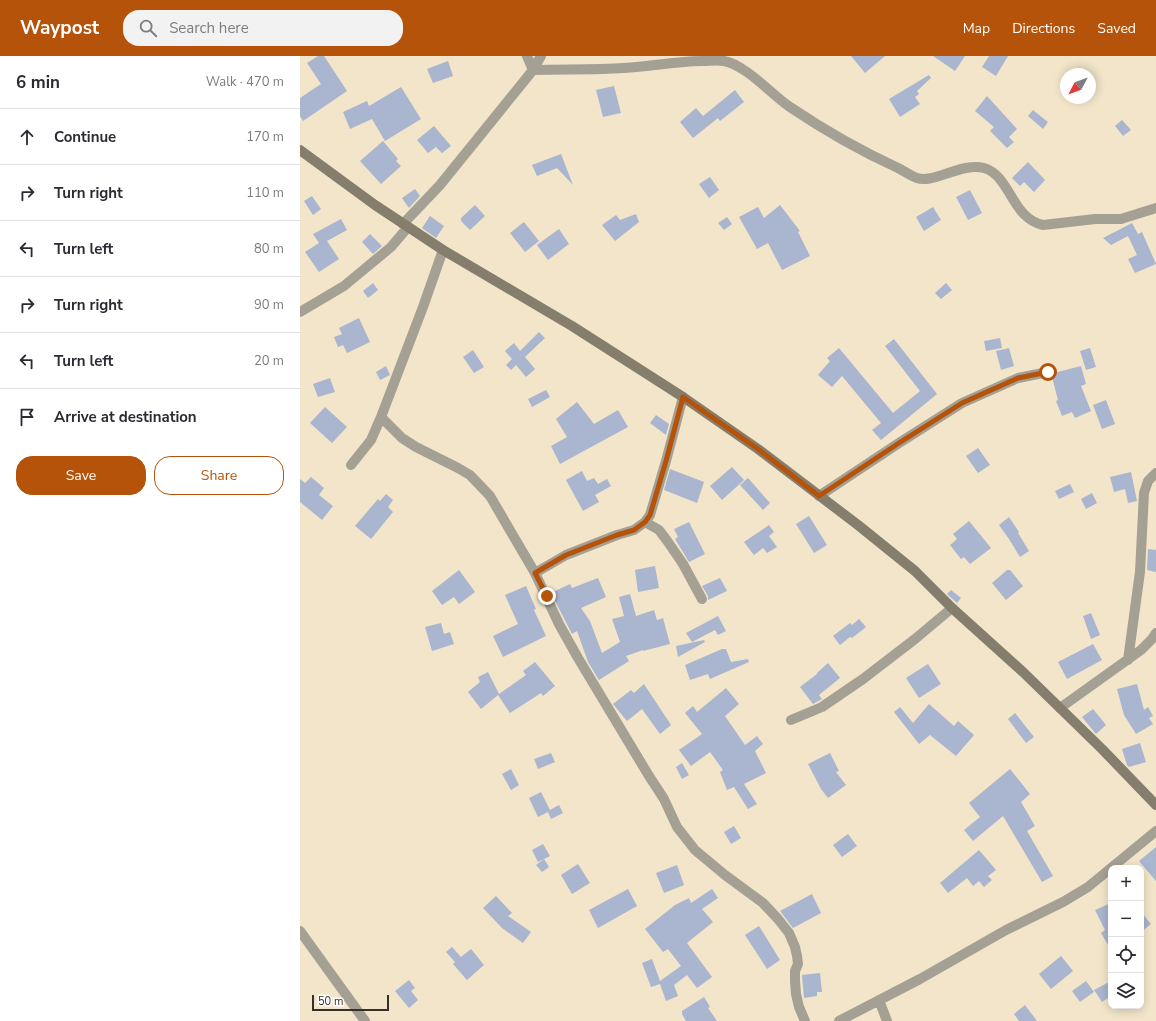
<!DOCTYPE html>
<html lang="en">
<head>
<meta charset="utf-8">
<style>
	:root { --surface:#fff; --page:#f2f2f3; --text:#2b2b33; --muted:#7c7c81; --line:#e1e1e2; --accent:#b45309 }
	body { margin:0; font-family:"Nunito Sans",sans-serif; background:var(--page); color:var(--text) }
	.controls { position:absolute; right:12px; bottom:12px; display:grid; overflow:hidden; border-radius:8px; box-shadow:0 2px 10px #0003 }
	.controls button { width:36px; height:36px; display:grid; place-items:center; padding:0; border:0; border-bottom:1px solid var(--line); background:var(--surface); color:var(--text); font:20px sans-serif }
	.compass { position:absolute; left:760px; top:12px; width:36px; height:36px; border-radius:50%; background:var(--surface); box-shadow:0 2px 10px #0003; rotate:229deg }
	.scale { position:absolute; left:12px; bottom:10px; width:77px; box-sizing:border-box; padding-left:4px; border:2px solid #353025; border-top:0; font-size:11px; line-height:14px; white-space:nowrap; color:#353025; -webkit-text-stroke:3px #fff; paint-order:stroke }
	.stop { position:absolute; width:12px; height:12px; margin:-9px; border:3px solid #b45309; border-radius:50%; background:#fff }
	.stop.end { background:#b45309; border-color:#fff; box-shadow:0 1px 4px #0008 }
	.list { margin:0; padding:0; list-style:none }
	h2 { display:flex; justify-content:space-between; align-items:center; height:52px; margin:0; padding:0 16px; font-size:17px }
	h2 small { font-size:13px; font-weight:400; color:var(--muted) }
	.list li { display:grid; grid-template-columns:26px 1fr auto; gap:12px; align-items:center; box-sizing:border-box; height:56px; padding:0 16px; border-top:1px solid var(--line) }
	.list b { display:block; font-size:15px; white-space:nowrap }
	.list em { font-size:13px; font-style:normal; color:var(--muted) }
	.actions { display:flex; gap:8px; padding:12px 16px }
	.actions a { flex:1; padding:9px 0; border:1px solid var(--accent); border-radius:16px; text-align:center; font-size:14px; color:var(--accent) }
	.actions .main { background:var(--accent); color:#fff }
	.icon { flex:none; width:22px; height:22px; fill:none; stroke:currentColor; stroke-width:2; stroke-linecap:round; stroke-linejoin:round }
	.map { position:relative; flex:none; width:856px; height:965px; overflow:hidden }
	header { display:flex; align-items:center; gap:24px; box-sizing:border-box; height:56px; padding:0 20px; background:var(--accent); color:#fff }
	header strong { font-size:19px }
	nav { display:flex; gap:22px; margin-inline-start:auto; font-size:14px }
	.search { width:280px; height:36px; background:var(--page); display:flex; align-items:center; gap:10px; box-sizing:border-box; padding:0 14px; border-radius:16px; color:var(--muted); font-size:15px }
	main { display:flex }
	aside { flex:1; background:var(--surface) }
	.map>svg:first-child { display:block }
	.building { fill:#aab5cf }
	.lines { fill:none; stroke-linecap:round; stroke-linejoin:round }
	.street { stroke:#a5a094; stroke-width:10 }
	.secondary { stroke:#867e6d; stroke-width:10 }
	.route { stroke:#b45309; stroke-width:5 }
</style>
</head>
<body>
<header>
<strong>Waypost</strong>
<div class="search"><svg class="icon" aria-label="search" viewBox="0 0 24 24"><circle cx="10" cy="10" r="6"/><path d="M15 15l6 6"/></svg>Search here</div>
<nav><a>Map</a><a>Directions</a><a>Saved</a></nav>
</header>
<main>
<aside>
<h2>6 min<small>Walk · 470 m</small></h2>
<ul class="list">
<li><svg class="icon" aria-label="ahead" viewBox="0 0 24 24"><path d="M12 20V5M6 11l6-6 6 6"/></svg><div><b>Continue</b></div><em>170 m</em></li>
<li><svg class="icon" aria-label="right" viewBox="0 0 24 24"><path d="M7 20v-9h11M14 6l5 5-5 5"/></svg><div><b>Turn right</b></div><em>110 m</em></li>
<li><svg class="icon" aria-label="left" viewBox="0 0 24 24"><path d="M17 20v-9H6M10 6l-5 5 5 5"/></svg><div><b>Turn left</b></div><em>80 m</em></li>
<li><svg class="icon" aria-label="right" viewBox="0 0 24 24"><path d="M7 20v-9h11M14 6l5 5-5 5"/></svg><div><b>Turn right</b></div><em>90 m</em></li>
<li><svg class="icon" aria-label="left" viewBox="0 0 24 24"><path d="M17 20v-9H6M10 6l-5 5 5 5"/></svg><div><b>Turn left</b></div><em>20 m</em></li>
<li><svg class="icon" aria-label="arrive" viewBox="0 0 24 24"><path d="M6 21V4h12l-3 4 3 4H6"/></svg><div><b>Arrive at destination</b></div></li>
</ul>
<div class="actions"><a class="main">Save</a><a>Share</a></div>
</aside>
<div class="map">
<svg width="856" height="965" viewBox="0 0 856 965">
	<rect width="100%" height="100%" fill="#f2e5c9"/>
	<path class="building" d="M18 0H24L47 35 3 65 0 60V42L21 28 7 7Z
		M551 0H585L565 17Z
		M633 0H665L655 15Z
		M689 0H708L696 20 682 11Z
		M148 5 153 20 133 27 127 13Z
		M629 19 631 22 617 35 619 38 615 41 620 48 600 61 589 43Z
		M314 30 321 57 303 61 296 34Z
		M101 31 121 63 85 85 72 63 50 73 43 56 67 45 69 50Z
		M435 34 444 46 420 65 418 62 393 82 380 66 396 52 403 60Z
		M687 40 717 73 709 81 714 86 707 92 690 75 694 71 675 55Z
		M733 54 748 66 743 73 728 60Z
		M822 64 831 74 823 80 815 70Z
		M134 70 151 90 142 97 136 91 128 97 117 84Z
		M83 85 98 103 96 105 101 110 81 128 60 105Z
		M261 98 273 129 257 112 237 120 232 109Z
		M728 106 745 124 734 136 724 126 720 130 712 122Z
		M410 121 419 134 409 142 399 128Z
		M115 133 120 140 109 152 102 142Z
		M670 134 682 157 668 164 656 141Z
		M12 140 21 153 13 159 4 145Z
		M175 149 185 160 170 174 161 165V162Z
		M480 149 500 175 498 176 510 200 482 214 468 187 457 193 439 161 458 151 464 162Z
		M633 151 641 164 624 175 616 161Z
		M336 158 339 166 315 185 302 169 316 159 320 164Z
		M130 160 144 170 136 182 122 172Z
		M427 161 432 168 424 174 418 167Z
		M41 163 47 174 27 185 39 203 19 216 5 196 19 187 13 178Z
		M224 166 239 185 225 196 210 177Z
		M832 167 838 178 842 176 856 208 835 217 828 203 837 199 828 180 811 189 803 182Z
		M259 173 269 188 248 204 237 189Z
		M70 178 82 190 73 198 62 186Z
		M73 227 78 234 68 242 63 235Z
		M646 227 652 234 641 243 635 237Z
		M59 262 70 286 47 297 43 289 38 291 34 281 42 278 39 272Z
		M239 276 245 282 225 301 235 313 226 321 216 309 211 314 206 309 212 303 205 295 214 287 220 295Z
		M700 282 702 292 686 295 684 285Z
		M594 283 637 338 581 384 572 374 581 367 542 320 532 331 518 319 530 305 527 302 539 292 593 357 620 335 585 290Z
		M709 292 714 310 701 314 696 295Z
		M790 292 796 311 786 314 780 295Z
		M173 294 184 311 174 317 163 301Z
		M86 310 90 319 80 324 76 316Z
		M781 310 786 328 781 330 791 355 775 362 772 356 762 360 756 345 758 344 752 321 754 317Z
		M30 322 35 336 18 341 13 328Z
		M246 334 250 341 232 351 228 343Z
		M806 344 815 368 802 373 793 349Z
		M277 346 294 368 318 354 328 371 260 408 251 390 267 381 256 363Z
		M25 351 47 371 32 387 10 367Z
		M356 359 369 368 366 379 350 367Z
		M678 392 690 409 678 417 666 400Z
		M432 411 444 424 422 444 410 430Z
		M370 413 404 426 397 447 364 434Z
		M282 415 287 425 294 422 298 428 307 423 311 430 295 439 299 446 283 455 266 424Z
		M831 416 837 445 828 447 825 433 814 436 810 421Z
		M11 421 24 432 19 439 33 450 22 464 0 446V423L5 427Z
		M448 422 470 447 463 454 440 429Z
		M770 428 774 436 759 443 755 435Z
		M792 437 797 447 786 453 781 443Z
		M86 438 93 444 88 451 93 456 71 483 55 470 78 443 80 445Z
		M509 460 527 489 514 497 496 468Z
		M709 461 719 476 718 477 729 495 720 501 709 483 699 469Z
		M669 465 691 492 670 508 664 501 661 503 650 489 657 483 653 478Z
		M389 466 405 498 389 506 375 483 378 481 374 473Z
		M469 469 474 476 469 480 477 491 467 497 463 492 454 499 444 486Z
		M848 493 856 494V516L847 514Z
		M355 510 359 532 338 536 335 514Z
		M159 514 175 536 159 548 154 541 142 549 132 535Z
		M707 514H710L723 530 706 544 692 527Z
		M298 522 306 541 281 552 290 565 302 597 320 586 312 563 324 560 319 541 330 538 336 560 354 554 357 564 363 562 370 588 343 595V594L326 600 329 605 299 624 288 606 277 575 272 578 251 537 270 528 272 532Z
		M420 522 427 535 408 544V540L402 530Z
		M226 530 236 553 234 554 246 580 203 601 193 580 218 568 205 539Z
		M651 534 661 542 657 547 647 538Z
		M791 557 800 579 791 583 783 560Z
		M418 560 426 575 418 579 415 574 392 586 386 577Z
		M559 563 566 571 552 582 550 581 540 589 533 580 550 567 552 569Z
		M141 567 144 578 150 576 154 588 132 595 125 571Z
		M404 584 405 586 378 601 376 590Z
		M793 588 802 604 767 623 758 606Z
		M422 593H426L431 606 448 603 449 606 410 623 408 618 390 624 385 609Z
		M235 606 255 630 243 640 241 637 210 657 198 639 181 653 168 636 180 626 178 621 188 616 199 638 226 619 223 615Z
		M528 607 540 622 519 639 522 643 513 648 500 631 517 618V617Z
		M628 608 641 628 619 642 606 622Z
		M344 628 371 669 360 678 342 653 327 665 313 648 331 634 334 637Z
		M837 628 844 654 848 651 853 660 849 662 853 668 836 678 824 659 817 633Z
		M426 632 439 648 425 660 445 689 457 680 463 688 455 695 466 717 444 728 457 748 448 753 434 731 427 734 420 716 423 714 410 696 391 710 379 694 402 678 385 657 393 650 397 656Z
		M629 648 654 670 658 665 674 679 656 700 630 679 619 688 594 656 600 651 613 667Z
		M793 653 806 669 796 678 782 661Z
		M715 657 734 681 726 687 708 663Z
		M840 687 846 706 829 711 827 709 822 693Z
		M251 697 255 706 238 713 234 703Z
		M530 697 539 715 536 716 546 729 528 742 521 733 508 708Z
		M382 707 389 719 382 723 376 711Z
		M211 713 219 729 211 734 202 718Z
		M710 713 730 738 721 746 735 770 727 775 753 820 742 826 703 760 673 785 664 774 680 761 669 747Z
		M241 736 250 754 259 749 263 757 251 763 248 756 238 761 229 742Z
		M434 770 441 782 431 788 424 776Z
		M548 778 557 790 542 801 533 789Z
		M243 788 250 800 238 806 232 794Z
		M856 791V825L839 805Z
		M679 794 696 814 688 820 692 824 684 831 679 825 673 830 667 822 648 837 640 827Z
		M244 803 249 811 242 816 236 809Z
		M278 808 290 827 272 838 261 819Z
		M377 809 384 829 364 837 356 817Z
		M328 833 337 850 298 872 289 854Z
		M412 833 418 842 402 853 413 866 387 887 412 921 397 932 387 919 374 929 378 940 366 945 360 928 351 931 342 907 352 903 360 925 381 910 368 893 363 896 345 873 375 849 389 842 391 847Z
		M512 838 521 857 493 872 480 855Z
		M196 840 212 857 208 860 231 876 223 887 202 872 183 852Z
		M811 847V894L801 877 805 874 795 854Z
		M841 856 851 868 841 876Z
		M459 870 480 904 467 913 445 879Z
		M152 891 161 901 171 893 184 909 167 924 153 908 155 906 146 896Z
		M761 900 773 915 751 933 739 918Z
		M520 917 522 936H517V940L504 942 502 919Z
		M109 924 115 932 111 935 118 944 109 952 95 935Z
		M786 925 794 936 780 946 772 935Z
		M811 925V940L802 946 794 934Z
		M404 941 410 951 408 952 417 965H386L382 958V955Z
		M725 949 737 965H719L714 958Z"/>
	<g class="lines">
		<path class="street" d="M227 0 233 14C264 13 294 14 324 12 350 11 376 5 402 5 409 5 417 4 424 5 446 9 471 38 490 51 524 74 561 95 598 112 604 115 611 120 617 122 633 128 662 106 684 112 711 120 711 162 743 169L795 163H821L856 152
			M103 168 140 129 233 14 241 0
			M0 256 44 230 91 191 108 171
			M81 361 102 382 116 391 158 412 170 419 190 440 235 517 259 568 278 602 349 720 364 743 377 771 395 794 425 819 463 847 478 863 489 877 495 891 497 900 498 908 495 915V925L496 938 499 951 505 965
			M51 409 71 384 81 361 123 251 143 194
			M519 440 599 387 662 347 718 322 748 316
			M345 466 359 474 368 486 383 508 402 543
			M235 517 266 499 317 479 334 474 345 466 350 459 366 405 383 341
			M828 604 840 516 844 437 848 425 856 417
			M760 652 841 594 852 583 856 577
			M491 664 522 651 563 623 615 583 652 552
			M811 812 856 775
			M0 875 65 965
			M579 944 587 965
			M539 965 620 923 706 874 763 846 788 831 811 812"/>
		<path class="secondary" d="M0 94 75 149 143 194 272 270 383 341 458 393 558 469 615 515 652 552 723 616 802 693 856 749"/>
	</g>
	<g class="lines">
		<path class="route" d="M247 540 235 517 266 499 317 479 334 474 345 466 350 459 366 405 383 341 458 393 519 440 599 387 662 347 718 322 748 316"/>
	</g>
</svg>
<div class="controls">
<button>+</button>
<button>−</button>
<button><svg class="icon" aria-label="locate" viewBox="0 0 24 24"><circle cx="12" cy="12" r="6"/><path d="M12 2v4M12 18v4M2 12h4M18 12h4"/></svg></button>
<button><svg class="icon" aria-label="layers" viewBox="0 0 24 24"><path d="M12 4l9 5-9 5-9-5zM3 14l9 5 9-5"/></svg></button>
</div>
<svg class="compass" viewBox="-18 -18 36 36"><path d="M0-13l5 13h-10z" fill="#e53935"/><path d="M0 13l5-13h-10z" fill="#7c7c81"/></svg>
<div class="scale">50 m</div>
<div class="stop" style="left:748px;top:316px"></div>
<div class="stop end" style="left:247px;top:540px"></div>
</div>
</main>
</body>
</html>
